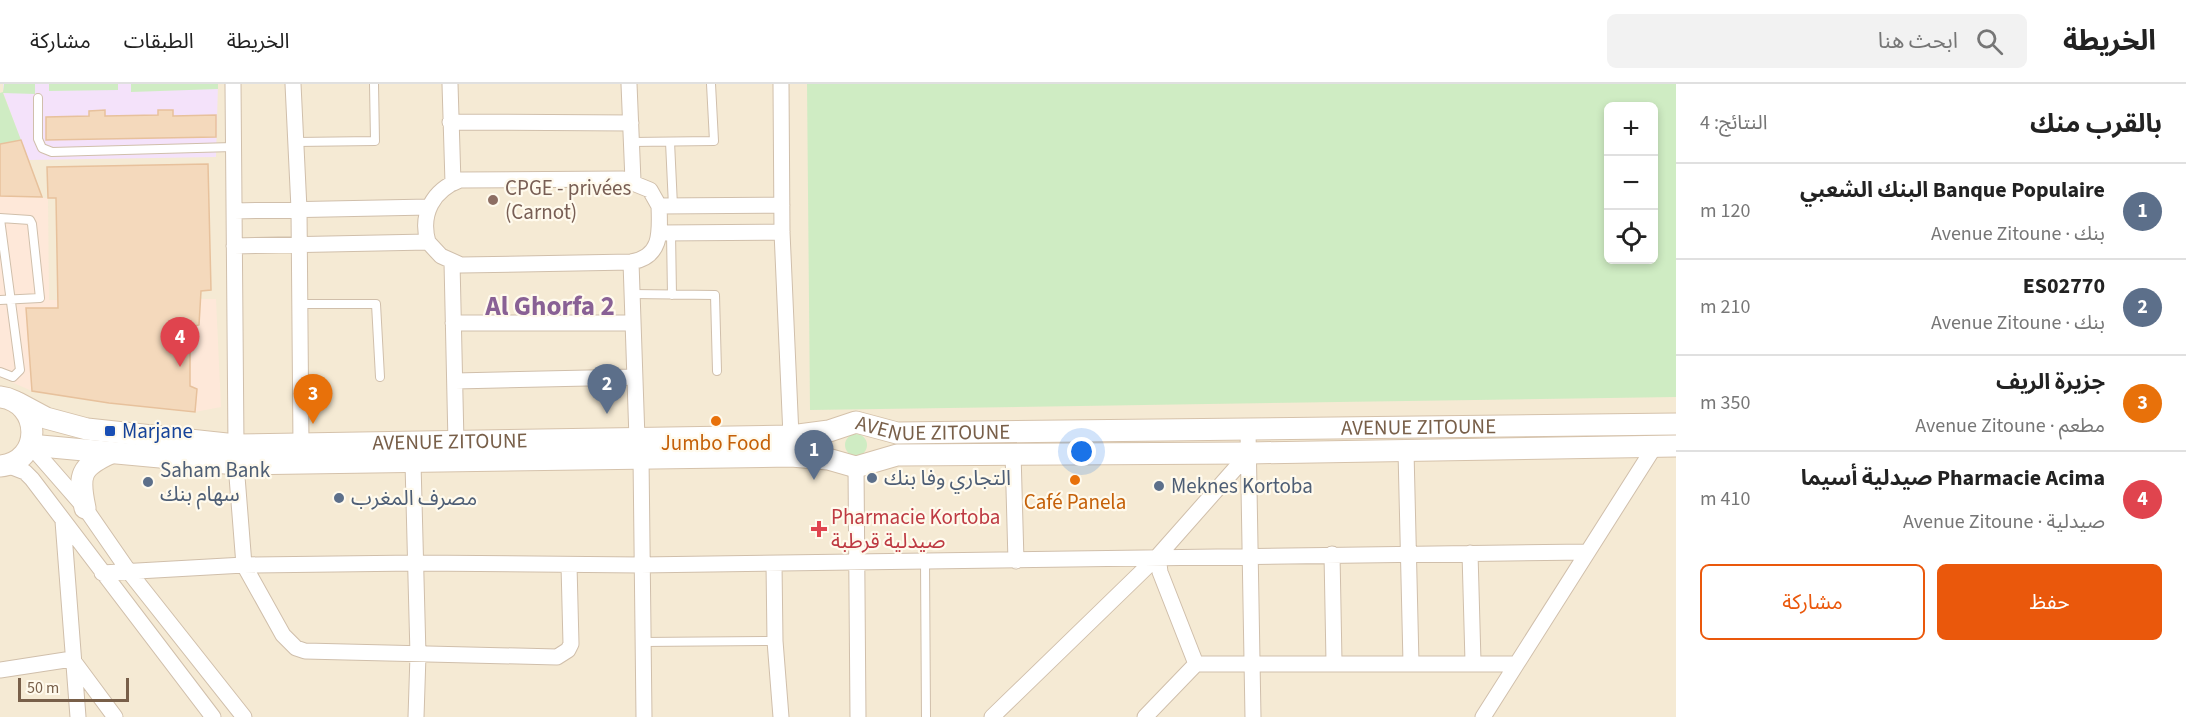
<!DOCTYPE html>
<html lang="ar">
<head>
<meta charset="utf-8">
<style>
	:root { --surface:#fff; --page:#f2f2f2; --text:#222; --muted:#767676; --line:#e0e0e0; --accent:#ea580c }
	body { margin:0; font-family:"Source Sans 3","Noto Sans Arabic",sans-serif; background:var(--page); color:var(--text); direction:rtl }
	.controls { position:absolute; right:18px; top:18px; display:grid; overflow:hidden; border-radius:9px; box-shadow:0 3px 9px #0003 }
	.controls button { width:54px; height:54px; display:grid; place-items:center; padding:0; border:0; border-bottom:2px solid var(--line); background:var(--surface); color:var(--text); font:30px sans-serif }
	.scale { position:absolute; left:18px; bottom:15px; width:111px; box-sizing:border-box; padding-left:6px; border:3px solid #785f49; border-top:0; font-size:16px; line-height:21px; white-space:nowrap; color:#785f49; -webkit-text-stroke:4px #fffaed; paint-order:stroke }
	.you { position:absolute; left:1082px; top:368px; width:21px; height:21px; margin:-15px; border:4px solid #fff; border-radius:50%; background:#1a73e8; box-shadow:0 0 0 9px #1a73e833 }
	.badge { display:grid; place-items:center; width:39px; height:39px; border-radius:50%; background:var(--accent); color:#fff; font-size:20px; font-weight:700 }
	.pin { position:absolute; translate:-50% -50px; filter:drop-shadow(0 2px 3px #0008) }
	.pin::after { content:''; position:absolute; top:32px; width:21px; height:18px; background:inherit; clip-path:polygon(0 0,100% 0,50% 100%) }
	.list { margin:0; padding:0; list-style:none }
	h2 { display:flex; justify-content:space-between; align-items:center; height:78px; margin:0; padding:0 24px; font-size:26px }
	h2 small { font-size:20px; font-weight:400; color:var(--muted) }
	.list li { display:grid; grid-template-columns:39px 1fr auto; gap:18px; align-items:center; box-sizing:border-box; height:96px; padding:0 24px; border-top:2px solid var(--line) }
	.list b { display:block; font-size:22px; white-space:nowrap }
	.list p { margin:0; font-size:20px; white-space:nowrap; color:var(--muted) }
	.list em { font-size:20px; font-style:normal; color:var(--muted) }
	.actions { display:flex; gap:12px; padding:18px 24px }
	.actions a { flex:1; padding:14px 0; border:2px solid var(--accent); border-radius:9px; text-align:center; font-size:21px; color:var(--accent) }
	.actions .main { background:var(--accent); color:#fff }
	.icon { flex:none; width:33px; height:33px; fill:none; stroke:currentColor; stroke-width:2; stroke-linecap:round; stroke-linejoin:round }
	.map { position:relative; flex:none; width:1676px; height:633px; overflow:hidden; direction:ltr }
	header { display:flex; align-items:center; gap:36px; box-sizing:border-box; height:84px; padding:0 30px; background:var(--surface); border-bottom:2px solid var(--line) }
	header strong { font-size:28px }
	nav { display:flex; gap:33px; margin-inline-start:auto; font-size:21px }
	.search { width:420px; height:54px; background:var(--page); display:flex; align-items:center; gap:15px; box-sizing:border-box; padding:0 21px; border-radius:9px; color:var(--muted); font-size:22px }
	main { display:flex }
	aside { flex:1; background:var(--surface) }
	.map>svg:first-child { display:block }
	.residential { fill:#f5ead4; fill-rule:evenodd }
	.commercial { fill:#fee8d9 }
	.education { fill:#f4e2fa }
	.green { fill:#cfecc3; fill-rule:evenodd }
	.building { fill:#f4d9bc; stroke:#e7c19c; stroke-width:1.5 }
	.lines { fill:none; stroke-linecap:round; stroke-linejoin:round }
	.service-casing { stroke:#d0bfab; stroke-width:10 }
	.minor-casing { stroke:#d0bfab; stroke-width:17 }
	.secondary-casing { stroke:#d5c2ab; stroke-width:23 }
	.service { stroke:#fff; stroke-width:8 }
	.minor { stroke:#fff; stroke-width:15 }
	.secondary { stroke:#fff; stroke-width:21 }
	.education-dot { fill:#8d6e63; stroke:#fffaed; stroke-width:2 }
	.food-dot { fill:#e8710a; stroke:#fffaed; stroke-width:2 }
	.transit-dot { fill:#1a4fb4; stroke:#fffaed; stroke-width:2 }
	.service-dot { fill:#5c6f8a; stroke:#fffaed; stroke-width:2 }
	.health-dot { fill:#e0444e; stroke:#fffaed; stroke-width:2 }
	.labels { text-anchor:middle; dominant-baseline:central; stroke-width:4.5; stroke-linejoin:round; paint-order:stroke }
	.education-label { font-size:21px; fill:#785e54; stroke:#fffaed; text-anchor:start }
	.street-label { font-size:21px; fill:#785f49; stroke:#fffaed }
	.transit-label { font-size:21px; fill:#164399; stroke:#fffaed; text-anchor:start }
	.food-label { font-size:21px; fill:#c56008; stroke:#fffaed }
	.service-label { font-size:21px; fill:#4e5e75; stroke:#fffaed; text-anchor:start }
	.health-label { font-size:21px; fill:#be3a42; stroke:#fffaed; text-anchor:start }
	.district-label { font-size:27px; font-weight:bold; fill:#896195; stroke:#fffaed }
</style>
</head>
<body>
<header>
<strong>الخريطة</strong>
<div class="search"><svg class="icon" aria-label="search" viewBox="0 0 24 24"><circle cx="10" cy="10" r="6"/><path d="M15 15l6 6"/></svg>ابحث هنا</div>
<nav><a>الخريطة</a><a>الطبقات</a><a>مشاركة</a></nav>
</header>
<main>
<aside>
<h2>بالقرب منك<small>النتائج: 4</small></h2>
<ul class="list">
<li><span class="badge" style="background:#5c6f8a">1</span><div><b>Banque Populaire البنك الشعبي</b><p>بنك · Avenue Zitoune</p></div><em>120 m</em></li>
<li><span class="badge" style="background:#5c6f8a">2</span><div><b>ES02770</b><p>بنك · Avenue Zitoune</p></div><em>210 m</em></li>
<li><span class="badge" style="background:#e8710a">3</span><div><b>جزيرة الريف</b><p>مطعم · Avenue Zitoune</p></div><em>350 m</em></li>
<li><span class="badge" style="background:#e0444e">4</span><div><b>Pharmacie Acima صيدلية أسيما</b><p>صيدلية · Avenue Zitoune</p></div><em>410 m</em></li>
</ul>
<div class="actions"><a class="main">حفظ</a><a>مشاركة</a></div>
</aside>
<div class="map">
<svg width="1676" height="633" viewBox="0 0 1676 633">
	<rect width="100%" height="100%" fill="#fdf7e6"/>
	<path class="residential" d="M0 0H1676V633H0ZM1608 22H1654V176H1608Z"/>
	<path class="commercial" d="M0 112 48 114 49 216 216 215 221 323 195 328 109 319 32 307 0 293Z"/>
	<path class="education" d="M3 0H218L216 73 28 76 3 8Z"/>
	<path class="green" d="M4 0H35V10L3 9 21 56 0 60V9L3 8Z
		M49 0H118V6L49 7Z
		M131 0H218V5L131 8Z
		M807 0H1676V313L810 326ZM1608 22H1654V176H1608Z
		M845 361a11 11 0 1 1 22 0a11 11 0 1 1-22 0Z"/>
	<path class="building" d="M105 26V32L158 31V26H173V32L216 31V53L46 56V33L89 32V27Z
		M21 56 42 113 0 112V60Z
		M208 80 211 206 201 207 199 241 190 243V302L197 305 195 328 109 319 32 307 26 224H58L56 114H48L47 83Z"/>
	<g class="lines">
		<defs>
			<path id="service" d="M38 14V55L42 64 52 68 233 63
				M296 58 375 57 374 0
				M632 58 714 57 711 0
				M670 58 673 122
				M0 134 30 136 32 140 40 214 0 216
				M0 135 20 286 13 293 0 288
				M671 149 672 211
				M632 210 715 211 717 287
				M300 220H376L380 293
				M925 477 926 633
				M642 558 775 557"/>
			<path id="minor" d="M233 0 236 361
				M293 0 299 125 301 361
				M450 0 453 99
				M629 0 633 97
				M781 0 782 148 791 352
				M450 38 631 39
				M234 127 429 123
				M660 149 782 148
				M428 158C420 130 433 106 460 96L623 95 650 106 659 122
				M234 162 428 158 441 172 461 181 631 178C662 173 660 148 659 122L782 121
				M452 178 456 359
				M631 178 637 355
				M453 239H632
				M455 297 634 293
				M1248 347 1253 633
				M30 361 85 424 130 489 244 633
				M1406 367 1411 579
				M1013 369 1016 477
				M641 373 644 633
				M413 379 418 571 416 633
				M236 380 244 481 283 551 296 564 305 567 557 573 568 566 571 560 569 481
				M7 381 25 388 32 395 213 633
				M856 383 858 633
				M63 437 78 633
				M1470 469 1473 578
				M1332 470 1334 578
				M1158 472 1160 488 1196 580
				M774 480 775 557 781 633
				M102 489 244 481 416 479 640 481 1587 468
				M0 586 72 575 115 633
				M992 633 1158 472 1249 369
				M1145 633 1196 580H1516
				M1483 633 1655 362"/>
			<g id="secondary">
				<path d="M0 313C42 318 43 378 0 382"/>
				<path id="s1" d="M18 319 46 334 87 345 236 361 791 352 829 347 856 338 897 349 1676 340"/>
				<path d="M30 361 236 380 791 372 828 375 856 383 897 371 1249 369 1676 362"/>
				<path d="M85 424C78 391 80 383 111 369"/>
			</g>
		</defs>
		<use href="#service" class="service-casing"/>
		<use href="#minor" class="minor-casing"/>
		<use href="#secondary" class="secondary-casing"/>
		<use href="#service" class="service"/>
		<use href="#minor" class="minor"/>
		<use href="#secondary" class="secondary"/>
	</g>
	<circle class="education-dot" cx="493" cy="116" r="6"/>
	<g class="food-dot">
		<circle cx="716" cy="337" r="6"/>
		<circle cx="1075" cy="396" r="6"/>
	</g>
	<rect class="transit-dot" x="104" y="341" width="12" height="12" rx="3"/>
	<g class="service-dot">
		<circle cx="872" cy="394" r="6"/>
		<circle cx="148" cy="398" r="6"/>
		<circle cx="1159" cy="402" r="6"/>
		<circle cx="339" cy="414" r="6"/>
	</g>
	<path class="health-dot" d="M816 436h6v6h6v6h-6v6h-6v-6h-6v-6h6z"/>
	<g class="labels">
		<g class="education-label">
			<text x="505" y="104">CPGE - privées<tspan x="505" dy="24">(Carnot)</tspan></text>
		</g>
		<g class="street-label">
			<text stroke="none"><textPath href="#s1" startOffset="924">AVENUE ZITOUNE</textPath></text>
			<text stroke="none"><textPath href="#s1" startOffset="1410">AVENUE ZITOUNE</textPath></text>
			<text stroke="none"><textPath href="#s1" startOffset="438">AVENUE ZITOUNE</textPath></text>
		</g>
		<g class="transit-label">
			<text x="122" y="347">Marjane</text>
		</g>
		<g class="food-label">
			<text x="716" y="359">Jumbo Food</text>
			<text x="1075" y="418">Café Panela</text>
		</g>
		<g class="service-label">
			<text x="160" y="386">Saham Bank<tspan x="160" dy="24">سهام بنك</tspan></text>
			<text x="884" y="394">التجاري وفا بنك</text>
			<text x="1171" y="402">Meknes Kortoba</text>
			<text x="351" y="414">مصرف المغرب</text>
		</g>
		<g class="health-label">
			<text x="831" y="433">Pharmacie Kortoba<tspan x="831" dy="24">صيدلية قرطبة</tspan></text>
		</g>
		<g class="district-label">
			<text x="550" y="222">Al Ghorfa 2</text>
		</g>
	</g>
</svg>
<div class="controls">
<button>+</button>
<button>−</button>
<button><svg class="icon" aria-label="locate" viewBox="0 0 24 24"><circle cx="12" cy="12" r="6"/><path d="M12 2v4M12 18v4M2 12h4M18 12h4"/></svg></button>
</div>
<div class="scale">50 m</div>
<div class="you"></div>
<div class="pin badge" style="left:814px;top:396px;background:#5c6f8a">1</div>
<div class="pin badge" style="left:607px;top:330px;background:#5c6f8a">2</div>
<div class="pin badge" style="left:313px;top:340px;background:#e8710a">3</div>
<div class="pin badge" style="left:180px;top:283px;background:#e0444e">4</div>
</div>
</main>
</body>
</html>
